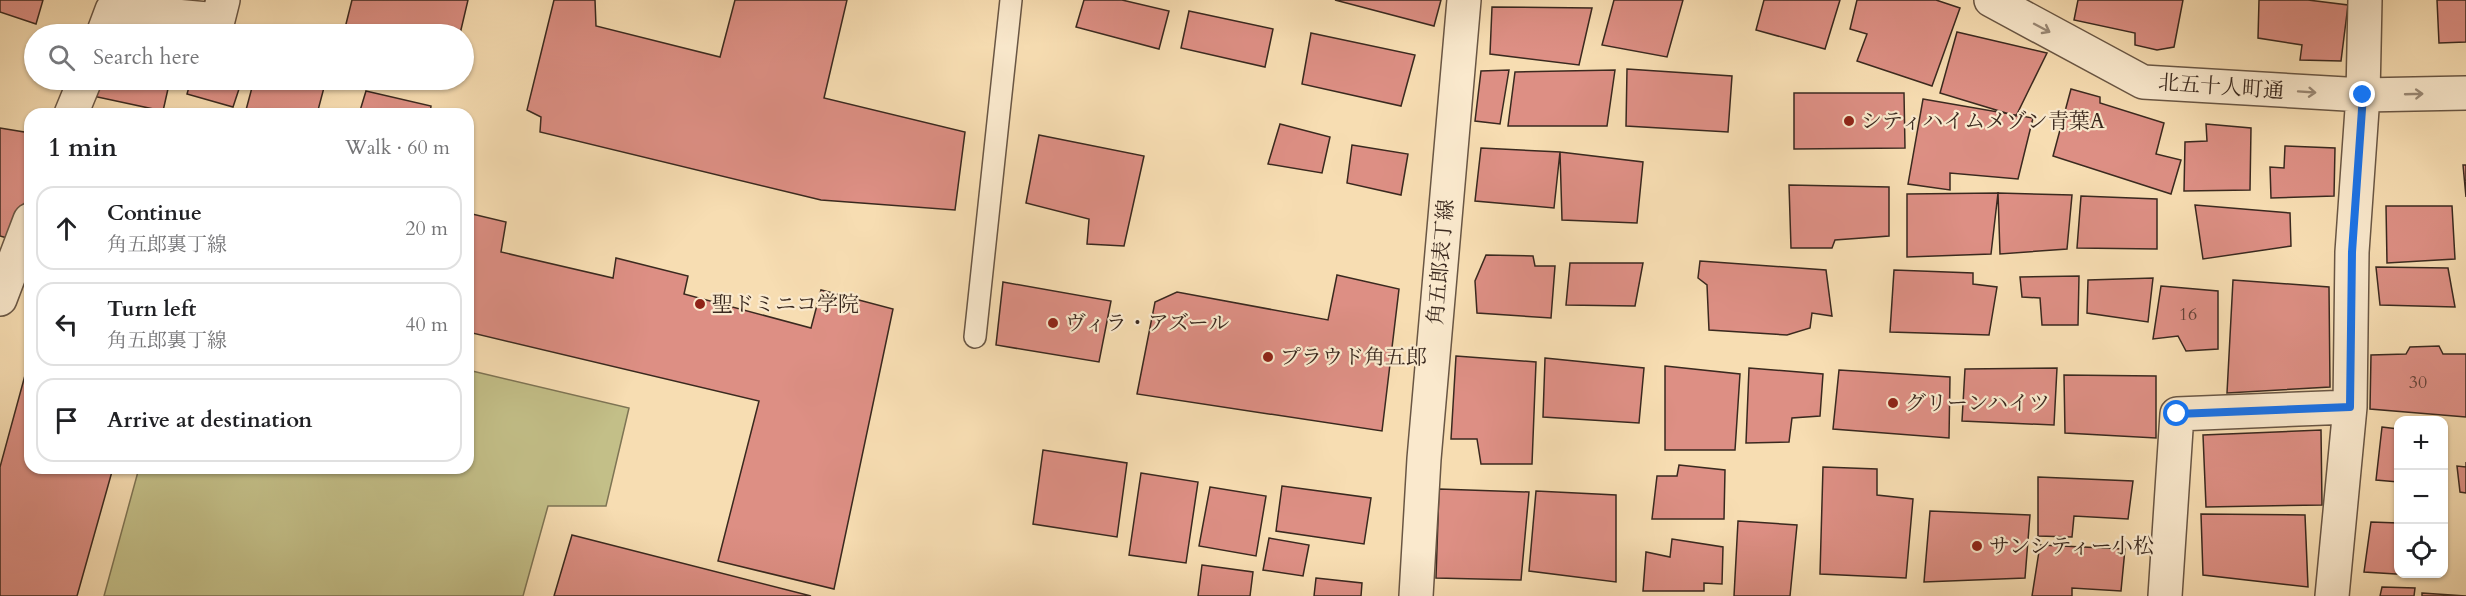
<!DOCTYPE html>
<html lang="en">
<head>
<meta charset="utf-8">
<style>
	:root { --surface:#fff; --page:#f6f6f6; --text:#202124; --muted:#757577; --line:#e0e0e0 }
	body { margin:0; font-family:Cardo,"Noto Serif JP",serif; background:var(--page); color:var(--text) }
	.controls { position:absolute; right:18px; bottom:18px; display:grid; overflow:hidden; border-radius:12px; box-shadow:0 2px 4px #0004 }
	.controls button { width:54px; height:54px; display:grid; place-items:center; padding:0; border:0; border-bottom:2px solid var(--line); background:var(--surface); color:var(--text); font:30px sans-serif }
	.stop { position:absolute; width:18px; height:18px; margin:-14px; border:4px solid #1a73e8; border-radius:50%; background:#fff }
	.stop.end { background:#1a73e8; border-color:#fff; box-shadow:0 2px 6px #0008 }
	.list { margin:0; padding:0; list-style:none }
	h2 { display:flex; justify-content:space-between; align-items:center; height:78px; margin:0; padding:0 24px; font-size:26px }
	h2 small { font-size:20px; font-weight:400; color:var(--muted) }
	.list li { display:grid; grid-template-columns:39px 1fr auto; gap:18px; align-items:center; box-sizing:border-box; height:84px; margin:0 12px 12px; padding:0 12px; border:2px solid var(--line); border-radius:18px }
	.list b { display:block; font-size:22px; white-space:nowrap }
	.list p { margin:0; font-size:20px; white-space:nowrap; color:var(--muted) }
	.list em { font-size:20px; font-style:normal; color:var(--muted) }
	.icon { flex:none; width:33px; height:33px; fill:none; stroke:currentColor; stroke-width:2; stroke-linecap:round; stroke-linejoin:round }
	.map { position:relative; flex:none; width:2466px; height:596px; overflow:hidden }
	.search { position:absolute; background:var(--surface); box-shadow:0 2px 4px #0004; left:24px; top:24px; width:450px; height:66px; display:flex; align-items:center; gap:15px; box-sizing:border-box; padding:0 21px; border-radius:33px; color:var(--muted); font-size:22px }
	.panel { position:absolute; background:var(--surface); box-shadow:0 2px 4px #0004; left:24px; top:108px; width:450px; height:366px; border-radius:18px }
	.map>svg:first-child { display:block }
	.green { fill:#c3bf88; stroke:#7e7454; stroke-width:1.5 }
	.building { fill:#dd8f84; stroke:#3a291f; stroke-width:1.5 }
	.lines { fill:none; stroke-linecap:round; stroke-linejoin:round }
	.lane-casing { stroke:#695644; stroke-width:24 }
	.street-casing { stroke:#695644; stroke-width:36 }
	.lane { stroke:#fae9cd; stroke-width:21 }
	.street { stroke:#fae9cd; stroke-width:33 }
	.oneway { stroke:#9a8976 }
	.route { stroke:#1a73e8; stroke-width:8 }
	.poi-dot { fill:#8f2418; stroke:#fae9cd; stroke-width:2 }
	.labels { text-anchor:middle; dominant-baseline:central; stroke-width:4.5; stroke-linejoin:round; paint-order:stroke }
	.number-label { font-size:18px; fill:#634238 }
	.street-label { font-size:21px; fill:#3a291f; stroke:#fae9cd }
	.poi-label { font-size:21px; fill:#3a291f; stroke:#fae9cd; text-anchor:start }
</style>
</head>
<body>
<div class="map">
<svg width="2466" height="596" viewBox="0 0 2466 596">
	<rect width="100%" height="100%" fill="#f7ddb2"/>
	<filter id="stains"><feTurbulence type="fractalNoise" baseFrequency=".00333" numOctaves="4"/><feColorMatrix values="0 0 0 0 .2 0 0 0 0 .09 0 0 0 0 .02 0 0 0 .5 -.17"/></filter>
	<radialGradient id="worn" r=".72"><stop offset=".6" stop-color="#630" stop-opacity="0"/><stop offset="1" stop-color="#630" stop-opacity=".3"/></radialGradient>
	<path class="green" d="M468 370 629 408 606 506H548L523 596H104L139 468H468Z"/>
	<path class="building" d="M0 0H43L36 24 0 12Z
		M352 0H468L460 34H354L344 32Z
		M554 0H595L596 26 720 57 735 0H847L824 98 965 132 955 210 821 200 540 132 541 117 527 110Z
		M1084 0H1122L1169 11 1159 49 1076 27Z
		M1335 0H1441L1434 26Z
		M1614 0H1683L1667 57 1602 45Z
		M1764 0H1840L1825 49 1756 30Z
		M1857 0H1936L1960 8 1932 86 1857 61 1867 34 1850 29Z
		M2078 0H2183L2174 47 2157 50 2135 45V33L2074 20Z
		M2259 0H2308L2348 5 2341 61 2300 60 2302 45 2258 38Z
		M2437 0H2466V42L2439 43Z
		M1492 7 1592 8 1579 65 1490 54Z
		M1189 11 1273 29 1265 67 1181 48Z
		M1957 32 2047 53 2016 116 1940 93Z
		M1311 33 1415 55 1401 106 1302 84Z
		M1627 69 1732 76 1728 132 1626 126Z
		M1509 70 1500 124 1475 121 1481 71Z
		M1615 70 1607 126H1508L1515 72Z
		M92 80H170L163 111 88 95Z
		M191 80H242L233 107 187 94Z
		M254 80H326L317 114H263L246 110Z
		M2071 89 2100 97V103L2164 123 2156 154 2181 160 2171 194 2053 156Z
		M366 91 431 106 430 114H359Z
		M1794 93H1904L1905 148 1794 149Z
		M1923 99 2033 118 2018 179 1950 173V190L1908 184Z
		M1280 124 1330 137 1322 173 1268 164Z
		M2206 124 2251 128 2250 190 2184 191 2185 142 2207 141Z
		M0 128 30 133V184L14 240 0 236Z
		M1039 135 1144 156 1124 246 1087 244 1089 219 1026 203Z
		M1352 145 1408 154 1401 195 1347 183Z
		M2285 146 2335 148 2334 196 2271 198 2270 167 2284 168Z
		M1481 148 1560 152 1554 208 1475 201Z
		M1560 152 1643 162 1637 223 1562 220Z
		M2463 165H2466V197Z
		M1789 185 1889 187V236L1835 240 1832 248H1791Z
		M1998 193 1991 254 1907 257V194Z
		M1998 193 2072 195 2067 249 2000 254Z
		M2081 196 2157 199V249L2077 248Z
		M2195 205 2290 213 2291 246 2203 259Z
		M2386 206H2452L2455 259 2387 263Z
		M468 213 506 222 501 252 613 278 616 258 688 276 684 294 811 328 821 290 893 309 834 589 718 561 759 401 468 332Z
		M1486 255 1533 256 1535 266H1555L1551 318 1477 313 1475 281Z
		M1700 261 1826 270 1832 316 1812 313 1810 328 1787 335 1709 330 1707 285 1698 278Z
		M1570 263H1643L1635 306 1566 305Z
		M2376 267 2448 268 2455 307 2380 305Z
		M1894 270 1973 273V284L1997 287 1989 335 1890 332Z
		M1337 275 1399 289 1382 431 1137 394 1155 302 1177 292 1328 320Z
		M2079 276 2078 325H2042L2040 298 2022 297 2020 277Z
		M2153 278 2148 322 2087 313 2088 280Z
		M2233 280 2329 287 2330 387 2227 393Z
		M1003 282 1111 301 1099 362 996 345Z
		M2161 286 2218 291V349L2186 351 2178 336 2153 339Z
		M2439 346 2443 354H2466V417L2370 409 2371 355 2406 354 2410 347Z
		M1456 356 1536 362 1532 464H1481L1477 439H1451Z
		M30 357V468H113L77 596H0V467Z
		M1545 358 1644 368 1639 423 1543 417Z
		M1665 366 1740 374 1735 450H1665Z
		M1749 368 1823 374 1820 416 1792 418 1789 442 1746 443Z
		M2057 368 2054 425 1962 421 1965 369Z
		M1839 370 1950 377 1949 438 1833 429Z
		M2064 375 2156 376V438L2065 433Z
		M2382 427 2398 429V482L2376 480Z
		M2321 430 2322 505 2206 507 2203 435Z
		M2444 433H2446L2444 458Z
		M1043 450 1127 463 1117 537 1033 524Z
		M2466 462V493L2460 492 2457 466 2466 467Z
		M1679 465 1725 470 1724 519H1652L1657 476H1677Z
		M1823 467 1877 469V495L1913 499 1906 578 1820 574Z
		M1141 473 1198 482 1186 563 1129 555Z
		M2038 477 2133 481 2128 519 2074 516 2072 537 2038 536Z
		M1282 486 1371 498 1364 544 1276 531Z
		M1210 487 1266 496 1256 556 1199 546Z
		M1439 489 1529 492 1521 580 1436 578Z
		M1536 491 1616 495V582L1529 571Z
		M1930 511 2030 515 2025 578 1924 582Z
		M2201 514 2305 515 2308 587 2203 575Z
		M1738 521 1797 525 1790 596H1734Z
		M2371 522 2398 523V574H2428V576L2364 572Z
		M572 535 811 596H554Z
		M1269 538 1309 545 1303 576 1263 570Z
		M1672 539 1723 547 1722 584 1704 583V591H1643L1646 552 1670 557Z
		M2040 545 2125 549 2121 591 2072 588V596H2032Z
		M1202 565 1253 572 1250 596H1198Z
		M1316 578 1362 583 1361 596H1314Z
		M2382 587 2415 588 2414 596H2380Z
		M2422 593 2466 596H2422Z"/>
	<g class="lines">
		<defs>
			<path id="lane" d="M975 337 1011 0"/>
			<path id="street" d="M1991 0 2143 82 2363 95 2466 93
				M103 34 112 10 218 20 223 0
				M71 114 85 80
				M0 299 30 220
				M1416 596 1424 459 1464 0
				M2165 596 2177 414 2350 407 2352 252 2363 95 2365 0
				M2332 596 2350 407"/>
		</defs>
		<use href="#lane" class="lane-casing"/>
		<use href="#street" class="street-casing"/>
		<use href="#lane" class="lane"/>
		<use href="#street" class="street"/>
	</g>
	<defs><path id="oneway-shaft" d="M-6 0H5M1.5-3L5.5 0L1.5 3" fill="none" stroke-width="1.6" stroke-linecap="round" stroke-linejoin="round" transform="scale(1.5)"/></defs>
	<g class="oneway">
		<use href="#oneway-shaft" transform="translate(2042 28) rotate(28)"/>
		<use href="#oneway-shaft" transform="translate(2307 92) rotate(4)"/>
		<use href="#oneway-shaft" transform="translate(2414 94) rotate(-2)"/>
	</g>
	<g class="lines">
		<path class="route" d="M2177 414 2350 407 2352 252 2363 95"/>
	</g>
	<g class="poi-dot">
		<circle cx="1849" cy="121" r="6"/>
		<circle cx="700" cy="304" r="6"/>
		<circle cx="1053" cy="323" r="6"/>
		<circle cx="1268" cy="357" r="6"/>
		<circle cx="1893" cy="403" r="6"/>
		<circle cx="1977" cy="546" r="6"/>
	</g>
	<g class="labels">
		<g class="number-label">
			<text x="2188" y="314">16</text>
			<text x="2418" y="382">30</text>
		</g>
		<g class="street-label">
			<text transform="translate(2221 87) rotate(4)">北五十人町通</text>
			<text transform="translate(1441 262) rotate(-85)">角五郎表丁線</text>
		</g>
		<g class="poi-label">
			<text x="1861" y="121">シティハイムメゾン青葉A</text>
			<text x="712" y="304">聖ドミニコ学院</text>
			<text x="1065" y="323">ヴィラ・アズール</text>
			<text x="1280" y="357">プラウド角五郎</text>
			<text x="1905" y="403">グリーンハイツ</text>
			<text x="1989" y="546">サンシティー小松</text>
		</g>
	</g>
	<rect width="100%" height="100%" filter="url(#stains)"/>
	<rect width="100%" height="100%" fill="url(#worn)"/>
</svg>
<div class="controls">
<button>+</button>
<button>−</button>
<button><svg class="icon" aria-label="locate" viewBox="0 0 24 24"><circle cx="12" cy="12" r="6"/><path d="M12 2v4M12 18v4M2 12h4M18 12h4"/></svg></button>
</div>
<div class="stop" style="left:2177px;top:414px"></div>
<div class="stop end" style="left:2363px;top:95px"></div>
<div class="search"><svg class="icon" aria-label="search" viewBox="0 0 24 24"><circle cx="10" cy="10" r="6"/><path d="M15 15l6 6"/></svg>Search here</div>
<section class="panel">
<h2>1 min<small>Walk · 60 m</small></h2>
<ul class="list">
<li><svg class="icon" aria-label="ahead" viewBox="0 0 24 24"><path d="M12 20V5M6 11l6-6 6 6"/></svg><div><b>Continue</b><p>角五郎裏丁線</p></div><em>20 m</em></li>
<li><svg class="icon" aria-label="left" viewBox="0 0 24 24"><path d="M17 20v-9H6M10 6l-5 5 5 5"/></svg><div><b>Turn left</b><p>角五郎裏丁線</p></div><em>40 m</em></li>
<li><svg class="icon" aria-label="arrive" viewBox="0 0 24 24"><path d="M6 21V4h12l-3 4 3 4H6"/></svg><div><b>Arrive at destination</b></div></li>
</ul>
</section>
</div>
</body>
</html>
